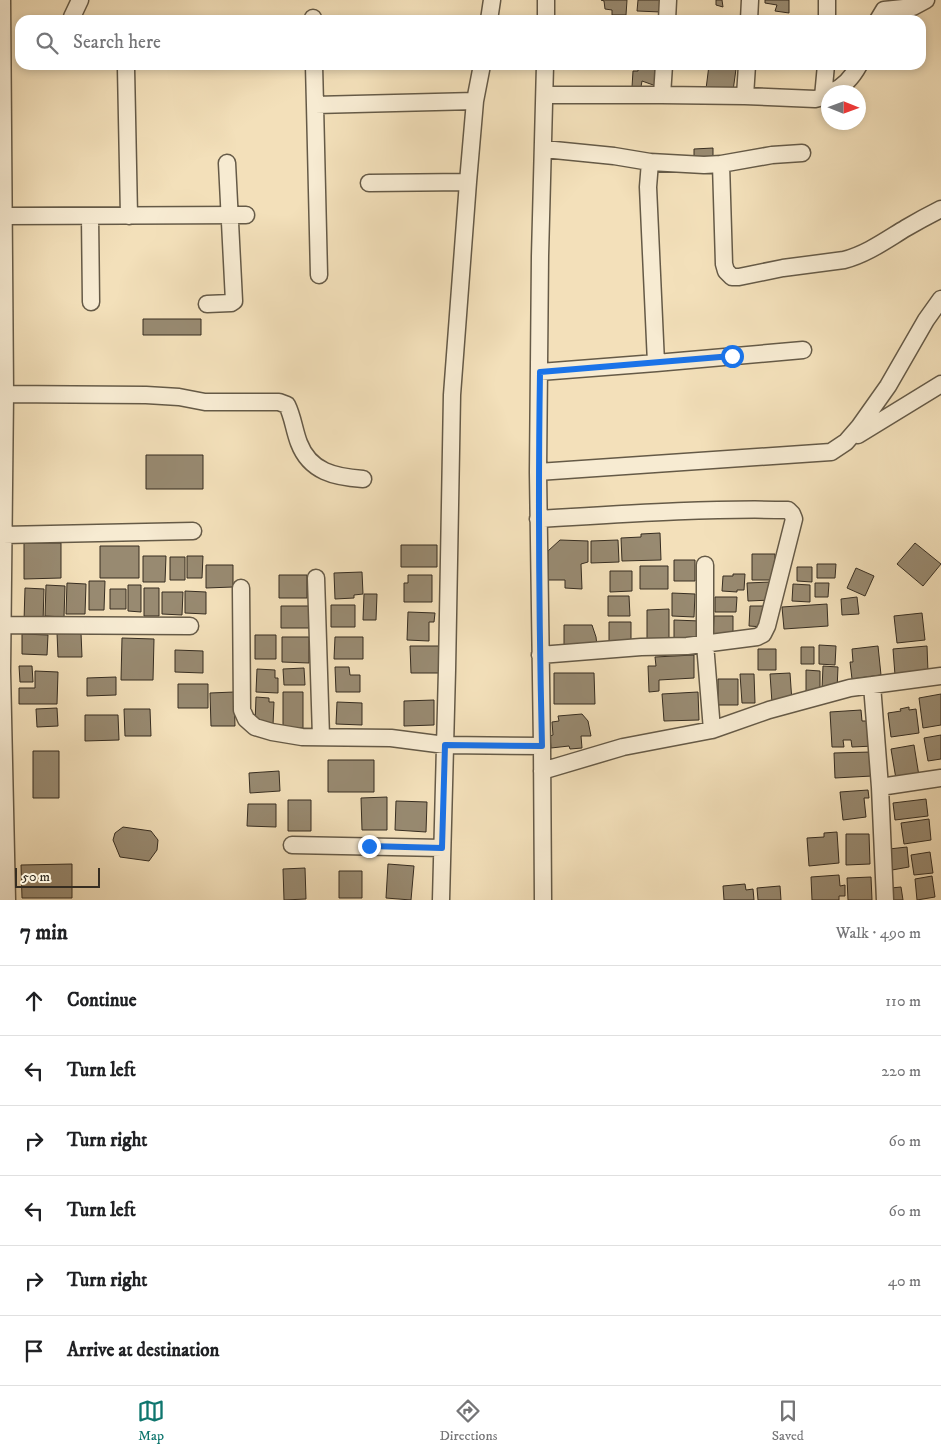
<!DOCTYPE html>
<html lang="en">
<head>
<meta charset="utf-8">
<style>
	:root { --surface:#fff; --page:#f6f6f6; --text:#202124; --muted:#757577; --line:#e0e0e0; --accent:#0f766e }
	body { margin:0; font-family:"IM FELL DW Pica",serif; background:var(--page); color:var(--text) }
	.compass { position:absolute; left:821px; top:85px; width:45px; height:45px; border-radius:50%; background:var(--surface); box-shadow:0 2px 8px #0003; rotate:91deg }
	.scale { position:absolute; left:15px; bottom:12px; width:85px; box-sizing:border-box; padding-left:5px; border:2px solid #362d21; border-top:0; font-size:14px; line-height:18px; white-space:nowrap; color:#362d21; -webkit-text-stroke:4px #f7ebd2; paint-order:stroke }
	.stop { position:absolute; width:15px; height:15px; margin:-11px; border:4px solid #1a73e8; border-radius:50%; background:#fff }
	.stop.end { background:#1a73e8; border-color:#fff; box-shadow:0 1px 5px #0008 }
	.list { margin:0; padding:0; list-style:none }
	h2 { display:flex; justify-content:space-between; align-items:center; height:65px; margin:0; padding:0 20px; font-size:21px }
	h2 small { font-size:16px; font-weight:400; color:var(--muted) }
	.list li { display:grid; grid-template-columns:32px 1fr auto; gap:15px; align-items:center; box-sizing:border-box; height:70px; padding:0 20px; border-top:1px solid var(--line) }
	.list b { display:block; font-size:19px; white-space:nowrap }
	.list em { font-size:16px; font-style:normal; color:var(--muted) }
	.icon { flex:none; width:28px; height:28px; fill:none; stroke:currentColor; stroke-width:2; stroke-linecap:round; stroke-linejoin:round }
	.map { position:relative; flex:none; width:941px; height:900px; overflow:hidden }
	.search { position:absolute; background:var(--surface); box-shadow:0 2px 8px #0003; left:15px; right:15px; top:15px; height:55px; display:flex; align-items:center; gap:12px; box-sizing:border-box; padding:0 18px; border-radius:15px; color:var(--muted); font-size:19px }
	.sheet { height:485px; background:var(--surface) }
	nav { display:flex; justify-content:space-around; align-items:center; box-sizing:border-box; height:70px; border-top:1px solid var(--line); background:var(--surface); font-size:14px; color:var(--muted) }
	nav a { display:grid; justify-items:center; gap:2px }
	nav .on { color:var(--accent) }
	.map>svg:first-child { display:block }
	.building { fill:#988a71; stroke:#362d21 }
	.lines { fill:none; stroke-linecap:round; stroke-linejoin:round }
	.minor-casing { stroke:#655a47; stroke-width:19 }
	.minor { stroke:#f7ebd2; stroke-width:16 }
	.route { stroke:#1a73e8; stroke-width:6 }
</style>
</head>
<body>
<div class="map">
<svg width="941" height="900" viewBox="0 0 941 900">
	<rect width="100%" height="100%" fill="#f3e0ba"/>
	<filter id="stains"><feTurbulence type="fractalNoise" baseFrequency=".004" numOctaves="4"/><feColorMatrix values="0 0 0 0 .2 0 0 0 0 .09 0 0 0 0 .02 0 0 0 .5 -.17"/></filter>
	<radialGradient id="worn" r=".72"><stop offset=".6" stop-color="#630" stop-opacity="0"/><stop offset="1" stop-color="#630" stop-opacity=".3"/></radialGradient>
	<path class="building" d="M601 0H627L626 15H612V10L605 9 604 1Z
		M638 0H661V12L637 11Z
		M716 0H722L723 7 716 5Z
		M765 0H789V13L775 11 777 5 765 3Z
		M633 16 653 20H632Z
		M638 65H658L656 86 642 81 641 87H632L633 71H638Z
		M709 65 736 69 733 91 706 89Z
		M713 148V161H694V149Z
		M143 319H201V335H143Z
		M146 455H203V489H146Z
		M660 533 661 560 622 561 621 538 641 537V534Z
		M560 540 588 541V562L581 564 582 589 565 588V580H548V551Z
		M618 540 619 562 591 563V541Z
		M24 543H61V578L24 579Z
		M915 543 941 564 923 586 897 564Z
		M401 545H437V567H401Z
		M100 546H139V578H100Z
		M752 554H775V580H752Z
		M143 556H166L165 582H143Z
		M187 556H203L202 578H187Z
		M170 557H185V580H170Z
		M674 560H695V581H674Z
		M817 564H836L835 578H817Z
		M206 565H233V587L206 588Z
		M640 566H668V589H640Z
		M797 567H812V582L797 581Z
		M856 568 874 576 865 596 847 588Z
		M610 571H632V591L610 592Z
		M362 572 363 594 354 595V598L335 599 334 573Z
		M733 574H745L744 590H737V592L722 591 723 576H733Z
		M279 575H307V598H279Z
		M408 575H432V602H404V583H408Z
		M89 581H105L104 610H89Z
		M771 582 772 600 748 601 747 583Z
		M67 583 86 584 85 614H66Z
		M815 583H829L828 597H815Z
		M793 584 810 585V602L792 601Z
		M46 585 65 586 64 617 45 616Z
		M128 585H141V612L128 611Z
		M25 588 44 589 43 622 24 621Z
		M144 588H159V616H144Z
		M110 589H126V609H110Z
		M185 591 206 592V614L185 613Z
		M162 592H183L182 615 162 614Z
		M672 593 695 594 694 617 672 616Z
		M364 594H377L376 620H363Z
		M608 596H629L630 616H608Z
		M715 597H737L736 612H715Z
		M857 597 859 614 842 615 841 599Z
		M827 604 828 626 784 629 782 607Z
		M331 605H355V627H331Z
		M281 606H309V628H281Z
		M750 606H765L764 627 749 626Z
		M669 609V643H647V610Z
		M408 612 435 613 434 622H429V641L407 640Z
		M922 613 925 640 897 643 894 616Z
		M714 616H733V639H713Z
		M674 620 700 621 699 641H674Z
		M609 622H631V642L609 643Z
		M564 625H592L596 637 597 646 564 647Z
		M57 633H81L82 657H58Z
		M22 634 48 635 47 655 22 654Z
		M255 635H276V659H255Z
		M282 637H309V663L282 662Z
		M335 637H363V659H334Z
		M122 638 154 639 153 680H121Z
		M819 645 836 646 835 665 819 664Z
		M410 646H440V673H411Z
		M878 646 881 675 852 679 850 662H853L852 649Z
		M927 646 928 672 895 675 893 649Z
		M801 647H814V664H801Z
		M758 649H776V670H758Z
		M175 650 203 651V673L175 672Z
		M694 655V678L659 680V691L649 692 648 666H656L655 657Z
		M19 666H32L33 682H20Z
		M823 666 838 667 837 690 822 689Z
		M335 667H349L350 675H360V692H336Z
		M304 668 305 685H284L283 669Z
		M257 669 275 670V678H278V693L256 692Z
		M806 670 820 671V694H806Z
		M35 671 58 672 57 704H19V688H35Z
		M554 673H594L595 704H554Z
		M790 673 792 702 772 703 770 674Z
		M740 674H754L755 703H742Z
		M116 677V695L87 696V678Z
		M718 679H738V705H718Z
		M178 684H208V708H178Z
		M234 692 235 726H211L210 693Z
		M283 692H303V728L283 727Z
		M698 692 699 720 664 721 662 694Z
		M941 694V725L923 728 919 698Z
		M256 697 269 698V702H274L273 725 255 724Z
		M434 700V725L404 726V701Z
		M337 702 362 703V725L336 724Z
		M909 707V710L916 709 919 733 891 737 888 713 901 711 900 709Z
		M57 708 58 726 37 727 36 709Z
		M124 709H150L151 736H125Z
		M861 710 862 721H872L874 746 852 747 851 740H843L844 747H832L830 712Z
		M582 714 588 721 591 736H581L582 748 570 749 569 746 551 748 550 736 553 735 552 722 559 721 558 716Z
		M85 715H118L119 740 85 741Z
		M941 735V759L928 761 924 738Z
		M914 745 919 776 896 779 891 749Z
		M33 751H59V798H33Z
		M871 752 872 776 835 778 834 753Z
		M328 760H374V792H328Z
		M279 771 280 791 250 793 249 773Z
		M868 790 869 798H864L866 817 843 820 840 792Z
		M387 797V830H362L361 798Z
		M926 799 928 816 895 820 893 803Z
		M288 800H311V831H288Z
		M396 801 427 802 426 832 395 830Z
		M248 804H276V827L247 826Z
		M929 819 931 840 904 844 901 823Z
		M123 827 151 831 158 840 157 850 149 861 120 857 113 840 115 833Z
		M837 832 839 863 809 866 807 838 824 837V833Z
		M846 834H869L870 864 846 865Z
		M907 847 909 867 892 870 889 849Z
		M930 852 933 873 914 875 911 855Z
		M72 864V898H22L21 865Z
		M388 864 414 866 411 900 386 898Z
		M305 868 306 899 284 900 283 869Z
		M339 871H362V898H339Z
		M839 875 840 886 845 885V896H839V900H812L811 877Z
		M932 876 935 897 917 900 915 879Z
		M871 877 872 900H848L847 878Z
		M745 884 746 890 753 889 754 900H724L723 886Z
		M780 886 781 900H758L757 888Z
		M901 887 903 900H893L891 888Z"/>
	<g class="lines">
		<defs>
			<path id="minor" d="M2 0 5 394 2 671 7 900
				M72 17 80 0
				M313 18V20
				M489 20 492 0
				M546 20V0
				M667 20 668 0
				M749 20 750 0
				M827 20V0
				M878 20 884 10 913 7 926 0
				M314 65 315 105
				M126 68 129 216
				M832 92C843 87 853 76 859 65
				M545 95H662L664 65
				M662 95 745 96 815 99 823 97 826 65
				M745 96 747 65
				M650 162 704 165 721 164 724 264 726 271 732 277H739L783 268 844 260C867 254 886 240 906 228 918 221 929 215 941 209
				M721 164 772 155 802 153
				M369 183 468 182
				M4 216 246 215
				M90 216 91 302
				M319 275 315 105 475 101
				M207 304 231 303 234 301 227 163
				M656 363 803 350
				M540 372 656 363 648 187 650 162 614 156 544 149
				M0 394 146 395 179 397 205 402H279L287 405C293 417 294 430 299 443 310 472 335 477 363 479
				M858 435 941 384
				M538 472 831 452 846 442 859 427 888 386 926 320 941 299
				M538 519C622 514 705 508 788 510L792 514 794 519 767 626 763 634 757 637 687 646 641 647 540 655
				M3 535 193 531
				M705 565V644L712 730
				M316 578 321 737
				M241 588 242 710 246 719 255 727 272 732 302 737 391 738 445 745 542 746
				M2 625 190 626
				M872 685 880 787 885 900
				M542 771 623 747 712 730 769 710 850 688 941 676
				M880 787 941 778
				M292 845 442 848
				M441 900 447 670 452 395 468 182 475 101 482 65
				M543 900 542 746 538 472 540 256 545 65"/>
		</defs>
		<use href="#minor" class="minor-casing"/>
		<use href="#minor" class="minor"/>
	</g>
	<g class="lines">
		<path class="route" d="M369 846 442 848 445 745 542 746C539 621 538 497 540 372L732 356"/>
	</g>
	<rect width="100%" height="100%" filter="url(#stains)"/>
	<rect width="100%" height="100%" fill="url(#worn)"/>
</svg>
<svg class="compass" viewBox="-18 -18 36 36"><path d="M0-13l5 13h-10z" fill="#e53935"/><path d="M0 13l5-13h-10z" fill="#757577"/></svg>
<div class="scale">50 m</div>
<div class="stop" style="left:732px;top:356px"></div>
<div class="stop end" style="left:369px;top:846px"></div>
<div class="search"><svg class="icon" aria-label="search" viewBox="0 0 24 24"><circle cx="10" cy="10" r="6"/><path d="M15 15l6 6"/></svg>Search here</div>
</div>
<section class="sheet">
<h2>7 min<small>Walk · 490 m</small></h2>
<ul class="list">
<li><svg class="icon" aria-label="ahead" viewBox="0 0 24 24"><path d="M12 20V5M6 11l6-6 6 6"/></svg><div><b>Continue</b></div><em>110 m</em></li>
<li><svg class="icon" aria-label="left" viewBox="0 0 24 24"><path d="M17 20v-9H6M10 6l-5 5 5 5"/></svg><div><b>Turn left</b></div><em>220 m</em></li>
<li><svg class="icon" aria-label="right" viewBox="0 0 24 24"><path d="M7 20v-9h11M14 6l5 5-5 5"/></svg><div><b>Turn right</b></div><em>60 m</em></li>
<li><svg class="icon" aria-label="left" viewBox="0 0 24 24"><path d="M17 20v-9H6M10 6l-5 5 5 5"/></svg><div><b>Turn left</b></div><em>60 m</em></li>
<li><svg class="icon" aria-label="right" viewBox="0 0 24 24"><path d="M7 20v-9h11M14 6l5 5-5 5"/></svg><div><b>Turn right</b></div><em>40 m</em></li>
<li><svg class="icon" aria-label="arrive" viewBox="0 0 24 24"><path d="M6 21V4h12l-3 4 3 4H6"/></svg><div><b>Arrive at destination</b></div></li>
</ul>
</section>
<nav>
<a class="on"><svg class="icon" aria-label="map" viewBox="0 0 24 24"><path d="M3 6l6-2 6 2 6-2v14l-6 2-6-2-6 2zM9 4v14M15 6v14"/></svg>Map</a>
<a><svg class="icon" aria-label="directions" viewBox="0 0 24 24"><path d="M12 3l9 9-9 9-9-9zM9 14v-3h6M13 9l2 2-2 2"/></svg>Directions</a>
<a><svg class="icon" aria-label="saved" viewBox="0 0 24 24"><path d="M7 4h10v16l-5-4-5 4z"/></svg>Saved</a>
</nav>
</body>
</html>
